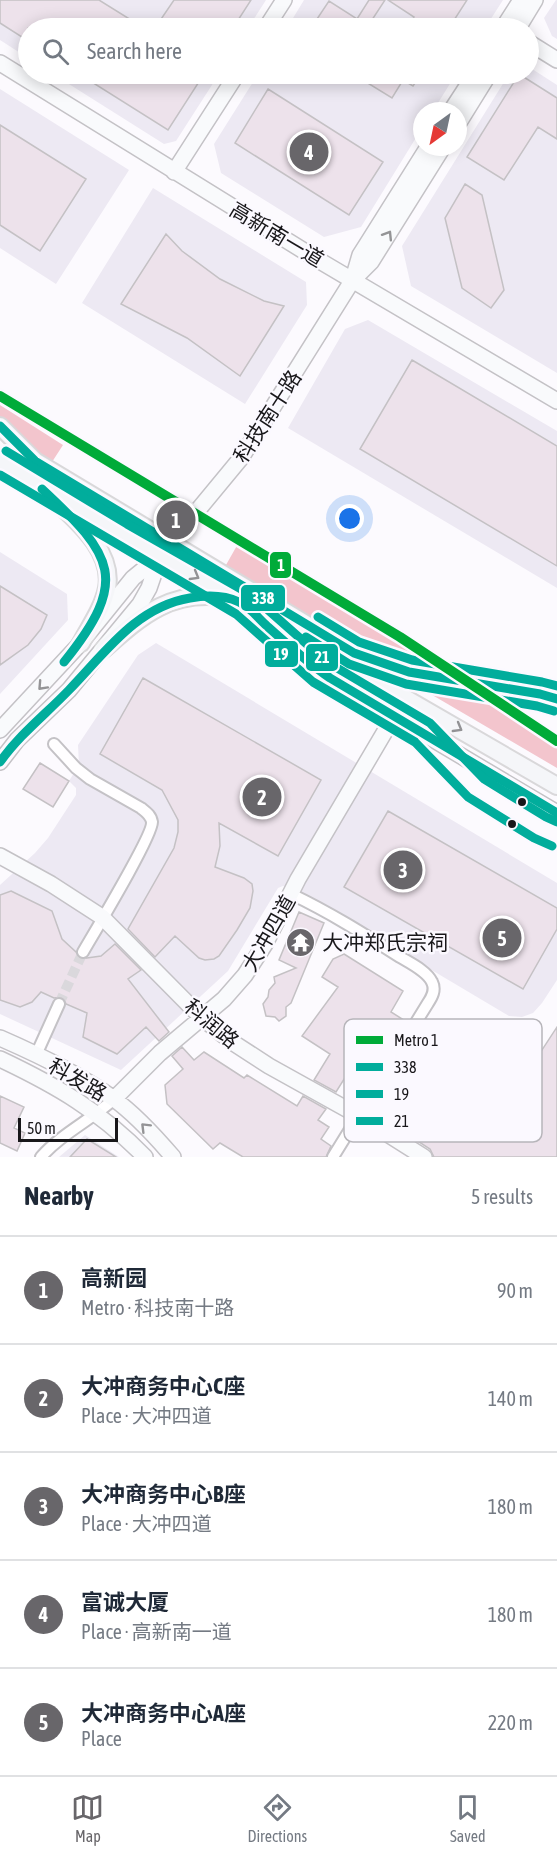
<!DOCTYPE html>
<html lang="en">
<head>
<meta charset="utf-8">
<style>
	:root { --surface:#fff; --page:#f2f2f3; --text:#1f2937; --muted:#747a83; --line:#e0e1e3; --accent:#68666a }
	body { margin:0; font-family:"Asap Condensed","Noto Sans SC",sans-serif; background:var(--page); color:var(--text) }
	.compass { position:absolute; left:413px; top:102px; width:54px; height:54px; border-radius:50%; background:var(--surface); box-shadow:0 3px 15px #0003; rotate:213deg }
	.scale { position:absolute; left:18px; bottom:15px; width:100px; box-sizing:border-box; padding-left:6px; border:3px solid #18171a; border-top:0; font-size:16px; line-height:21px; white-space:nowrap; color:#18171a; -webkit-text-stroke:4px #fbf9ff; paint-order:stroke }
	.you { position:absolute; left:350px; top:519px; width:21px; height:21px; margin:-15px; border:4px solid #fff; border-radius:50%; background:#1a73e8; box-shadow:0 0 0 9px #1a73e833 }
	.badge { display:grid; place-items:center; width:39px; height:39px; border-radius:50%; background:var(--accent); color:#fff; font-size:20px; font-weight:700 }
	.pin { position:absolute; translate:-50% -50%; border:3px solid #fff; box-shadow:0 2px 6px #0006 }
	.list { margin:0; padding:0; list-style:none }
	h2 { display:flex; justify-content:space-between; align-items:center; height:78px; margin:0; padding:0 24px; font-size:26px }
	h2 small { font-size:20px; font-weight:400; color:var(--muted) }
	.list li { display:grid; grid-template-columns:39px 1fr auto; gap:18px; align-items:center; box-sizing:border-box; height:108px; padding:0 24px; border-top:2px solid var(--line) }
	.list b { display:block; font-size:22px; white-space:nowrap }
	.list p { margin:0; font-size:20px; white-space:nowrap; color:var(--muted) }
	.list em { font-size:20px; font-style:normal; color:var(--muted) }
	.icon { flex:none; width:33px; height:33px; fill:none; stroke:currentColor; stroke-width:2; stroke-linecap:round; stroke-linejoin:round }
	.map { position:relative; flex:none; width:557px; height:1157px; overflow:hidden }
	.search { position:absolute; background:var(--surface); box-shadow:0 3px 15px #0003; left:18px; right:18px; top:18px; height:66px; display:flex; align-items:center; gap:15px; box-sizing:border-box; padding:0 21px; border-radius:33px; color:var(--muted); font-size:22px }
	.sheet { height:618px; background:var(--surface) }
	nav { display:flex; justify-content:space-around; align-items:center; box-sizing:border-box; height:84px; border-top:2px solid var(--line); background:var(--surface); font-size:16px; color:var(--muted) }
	nav a { display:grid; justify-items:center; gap:3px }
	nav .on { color:var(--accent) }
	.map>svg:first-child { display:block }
	.built { fill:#ede9f3 }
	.forest { fill:#f3c5cd }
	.building { fill:#ede2eb; stroke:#c4c1c4; stroke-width:1.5 }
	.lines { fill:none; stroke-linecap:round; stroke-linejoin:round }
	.street-tunnel { stroke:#dad8dc; stroke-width:10; stroke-dasharray:10 5; stroke-linecap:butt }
	.street-casing { stroke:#c4c2c6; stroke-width:14 }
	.secondary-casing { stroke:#c4c2c6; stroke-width:18 }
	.primary-casing { stroke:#d9d8da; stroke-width:20 }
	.street { stroke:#fffeff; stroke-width:10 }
	.secondary { stroke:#f9fafc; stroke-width:15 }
	.primary { stroke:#f5f6f9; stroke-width:16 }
	.bus-1-casing { stroke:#fbf9ff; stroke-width:14 }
	.bus-2-casing { stroke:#fbf9ff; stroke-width:14 }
	.bus-3-casing { stroke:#fbf9ff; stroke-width:14 }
	.bus-1 { stroke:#01ad9c; stroke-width:9 }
	.bus-2 { stroke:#01ad9c; stroke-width:9 }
	.bus-3 { stroke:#01ad9c; stroke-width:9 }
	.metro-1-casing { stroke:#fbf9ff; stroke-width:15 }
	.metro-1 { stroke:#00ab39; stroke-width:10 }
	.oneway { stroke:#949496 }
	.oneway2 { stroke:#929295 }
	.bus-dot { fill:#18171a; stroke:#fbf9ff; stroke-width:2 }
	.labels { text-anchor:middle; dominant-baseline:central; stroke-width:5; stroke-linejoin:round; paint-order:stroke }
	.street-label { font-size:21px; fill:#18171a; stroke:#fbf9ff }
	.poi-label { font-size:21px; fill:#18171a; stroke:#fbf9ff; text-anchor:start }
	.key { fill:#fbf9ff; stroke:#b7b5ba; stroke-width:1.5 }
	.key-label { font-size:16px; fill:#18171a }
	.line-badge { stroke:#fbf9ff; stroke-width:2 }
	.badge-label { font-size:16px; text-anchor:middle; font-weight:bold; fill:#fff }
</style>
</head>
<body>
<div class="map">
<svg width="557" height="1157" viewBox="0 0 557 1157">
	<rect width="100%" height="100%" fill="#fcfafe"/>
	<path class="built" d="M0 0H266L248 28H28V58L0 40Z
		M304 0H503L485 28H287Z
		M556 0H557V39L552 36 544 18Z
		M529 67 557 85V373L411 286 402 246 509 74H528Z
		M53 74H219L176 141 164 144Z
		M258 74H456L433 111H422V128L361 227 324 237 221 173 214 144Z
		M0 89 129 170 56 284 0 248Z
		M153 188 306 282 307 305 245 404 82 303Z
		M368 320 557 431V588L288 428 345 329Z
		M0 552 67 594 68 620 0 694Z
		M156 643 557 883V980L542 1003 533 1013 522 1017 509 1016 366 931 283 886 278 888 228 971 121 1070 0 1014V885L35 853 48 838 76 795V788L69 781 79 765 78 745 138 655Z
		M85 1135 119 1157H59Z"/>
	<path class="forest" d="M0 405 63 445 52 462 0 436Z
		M239 542 557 733V768L222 572Z"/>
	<path class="building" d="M0 0H99L144 28H28V41L0 23Z
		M174 0H251L233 28H155Z
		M369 0H385L368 26 372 28H311L329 1 357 19Z
		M388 0H467L449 28H407L414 17Z
		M79 74H204L168 130Z
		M353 74H421L413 86 403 80 392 98Z
		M519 74 557 98V139L538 127 504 180 467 157Z
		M268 89 383 162 349 215 235 143Z
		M0 125 86 179 40 251 0 225Z
		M465 184 482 195 504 290 491 308 462 288 445 218Z
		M166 234 182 251 220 279 264 301 284 306 240 376 187 338 121 304Z
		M412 360 557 446V566L360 449Z
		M0 586 47 615 41 629 28 645 0 665Z
		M143 678 321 780 278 856 219 823 220 846 215 867 244 878 252 884 253 891 250 908 237 930 219 956 214 959 205 960 199 958 175 936 155 957 128 929 174 848 178 832V820L162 790 100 754Z
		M40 763 69 781 53 807 23 789Z
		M388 811 557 908V929L523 989 344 887Z
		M11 891 52 911 62 939 76 952 80 959 101 956 115 944 141 970 128 979 169 1032 159 1041 146 1027 117 1054 83 1037 87 1013 66 1004 63 997 54 998 41 992 32 1002 20 1007 0 1000V895Z
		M299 912 324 923 291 1003 286 1007V1016L279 1021 275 1017 266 1016 263 1004 268 997 269 990 275 983 274 977 296 968 279 960Z
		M344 954 403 991 391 1012 407 1022 384 1060 372 1053 360 1073 351 1068 336 1092 314 1080 330 1054 302 1036 338 987 322 977 333 959Z
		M442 1024 525 1076 557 1027V1157H434L430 1149 416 1140 424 1127 389 1104 407 1075 397 1068 420 1030 433 1038Z
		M182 1047 194 1060 204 1052 244 1078 247 1075 297 1106 303 1096 326 1109 318 1120 329 1127 321 1139 331 1146 326 1157H243L220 1143 213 1149 167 1104 165 1085 183 1069 172 1056Z
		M0 1096 24 1107 14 1128 25 1133 17 1151 0 1143Z
		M87 1139 116 1157H70Z"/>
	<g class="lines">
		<path class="street-tunnel" d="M59 1004 83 952"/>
		<defs>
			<path id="street" d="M54 744 76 768 90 779 141 808C146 812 151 815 152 822 153 835 94 933 83 952
				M291 894C329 912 364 934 400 957 410 963 427 971 432 982 436 990 432 997 428 1003L333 1157
				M36 1055 59 1004
				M41 1157C61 1134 91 1120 114 1099"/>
			<path id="secondary" d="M266 28 284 0
				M503 28 521 0
				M518 28 535 0
				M528 42 557 60
				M0 63 320 261 557 401
				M451 111 475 74
				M458 124 489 74
				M174 172 237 74
				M353 279 360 255 367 244 428 147
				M259 618 320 672 557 813
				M0 730 78 646 133 578 160 556 241 458 352 281 371 262 443 147
				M0 762 17 740 69 690 140 604 149 588 160 556
				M0 856 51 884 102 917 202 1018 232 1042 269 1066 359 1116 424 1157
				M0 1038C39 1055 79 1074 114 1099 136 1115 155 1136 173 1157
				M0 1059C57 1086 100 1111 145 1157
				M114 1099 160 1053 224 999 245 975 265 944 298 879 394 716"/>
			<path id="primary" d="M0 426 35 461 354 653 409 672 540 694 557 705
				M0 461 121 534 557 786
				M61 506C83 526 113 555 107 588 103 608 90 626 81 643
				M104 649C142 615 173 588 228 598"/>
		</defs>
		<use href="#street" class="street-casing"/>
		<use href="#secondary" class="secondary-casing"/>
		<use href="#primary" class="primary-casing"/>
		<use href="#street" class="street"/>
		<use href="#secondary" class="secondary"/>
		<use href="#primary" class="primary"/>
		<defs>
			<path id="bus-1" d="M0 426 35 461 354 653 409 672 540 694 557 699
				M42 489C114 556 130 580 64 662
				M0 762C20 734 46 714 69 690 105 653 136 607 190 598 206 595 224 595 239 602 250 607 258 618 267 626 287 644 308 663 330 678L557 813"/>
			<path id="bus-2" d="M0 475 236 614 313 682 415 742 468 797 534 838 552 846
				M306 637 349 664 406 684 537 706 554 711"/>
			<path id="bus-3" d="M6 451 127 524 250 594 327 662 430 723 484 779 546 817 557 822
				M318 617 359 642 412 660 542 682 557 686"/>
		</defs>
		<use href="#bus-1" class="bus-1-casing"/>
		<use href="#bus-2" class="bus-2-casing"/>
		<use href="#bus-3" class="bus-3-casing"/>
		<use href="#bus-1" class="bus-1"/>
		<use href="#bus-2" class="bus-2"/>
		<use href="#bus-3" class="bus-3"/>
		<defs>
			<path id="metro-1" d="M0 396 400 637 557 741"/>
		</defs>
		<use href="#metro-1" class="metro-1-casing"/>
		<use href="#metro-1" class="metro-1"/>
	</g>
	<defs><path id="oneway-chevron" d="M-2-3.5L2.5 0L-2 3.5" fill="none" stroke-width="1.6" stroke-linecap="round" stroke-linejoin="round" transform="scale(1.5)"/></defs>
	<g class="oneway">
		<use href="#oneway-chevron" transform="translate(388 235) rotate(-58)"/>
		<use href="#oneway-chevron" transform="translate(42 686) rotate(133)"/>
		<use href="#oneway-chevron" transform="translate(145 1127) rotate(-135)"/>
	</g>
	<g class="oneway2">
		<use href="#oneway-chevron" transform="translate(195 576) rotate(30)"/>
		<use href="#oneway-chevron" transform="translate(458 728) rotate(30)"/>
	</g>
	<defs>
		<symbol id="temple-disc" viewBox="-11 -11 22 22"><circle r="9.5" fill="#68666a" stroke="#fbf9ff"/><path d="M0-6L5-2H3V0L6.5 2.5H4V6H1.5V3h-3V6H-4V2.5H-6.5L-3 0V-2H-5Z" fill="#fff"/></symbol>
	</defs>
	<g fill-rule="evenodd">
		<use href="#temple-disc" x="284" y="926" width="33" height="33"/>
	</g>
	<g class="bus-dot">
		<circle cx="522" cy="802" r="5"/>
		<circle cx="512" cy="824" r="5"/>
	</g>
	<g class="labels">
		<g class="street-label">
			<text transform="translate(277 234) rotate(31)">高新南一道</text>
			<text transform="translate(267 416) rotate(-57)">科技南十路</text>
			<text transform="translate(268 933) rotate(-60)">大冲四道</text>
			<text transform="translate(212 1023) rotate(40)">科润路</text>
			<text transform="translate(78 1079) rotate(30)">科发路</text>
		</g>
		<g class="poi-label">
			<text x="322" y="942">大冲郑氏宗祠</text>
		</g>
	</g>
	<rect x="344" y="1019" width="198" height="123" rx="9" class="key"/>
	<rect x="356" y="1036" width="27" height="8" fill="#00ab39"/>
	<rect x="356" y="1063" width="27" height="8" fill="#01ad9c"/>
	<rect x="356" y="1090" width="27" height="8" fill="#01ad9c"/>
	<rect x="356" y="1117" width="27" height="8" fill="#01ad9c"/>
	<g class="key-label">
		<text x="394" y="1046">Metro 1</text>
		<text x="394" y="1073">338</text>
		<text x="394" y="1100">19</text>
		<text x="394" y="1127">21</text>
	</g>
	<g class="line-badge">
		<rect x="269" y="551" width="23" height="28" rx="6" fill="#00ab39"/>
		<rect x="240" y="584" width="46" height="28" rx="6" fill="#01ad9c"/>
		<rect x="264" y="640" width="35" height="28" rx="6" fill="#01ad9c"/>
		<rect x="305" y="643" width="34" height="29" rx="6" fill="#01ad9c"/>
	</g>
	<g class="badge-label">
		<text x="281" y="571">1</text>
		<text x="263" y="604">338</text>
		<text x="281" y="660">19</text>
		<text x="322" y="663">21</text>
	</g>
</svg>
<svg class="compass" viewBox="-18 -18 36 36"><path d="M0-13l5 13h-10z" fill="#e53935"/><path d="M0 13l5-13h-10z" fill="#747a83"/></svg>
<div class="scale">50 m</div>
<div class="you"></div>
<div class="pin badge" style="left:176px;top:520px">1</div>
<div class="pin badge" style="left:262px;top:797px">2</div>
<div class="pin badge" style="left:403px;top:870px">3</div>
<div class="pin badge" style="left:309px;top:152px">4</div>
<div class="pin badge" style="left:502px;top:938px">5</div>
<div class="search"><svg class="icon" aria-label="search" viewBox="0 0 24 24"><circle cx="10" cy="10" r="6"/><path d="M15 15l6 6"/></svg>Search here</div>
</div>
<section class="sheet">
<h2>Nearby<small>5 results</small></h2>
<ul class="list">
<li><span class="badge">1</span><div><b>高新园</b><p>Metro · 科技南十路</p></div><em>90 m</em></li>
<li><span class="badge">2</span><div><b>大冲商务中心C座</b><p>Place · 大冲四道</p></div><em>140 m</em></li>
<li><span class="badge">3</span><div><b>大冲商务中心B座</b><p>Place · 大冲四道</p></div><em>180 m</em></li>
<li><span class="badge">4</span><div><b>富诚大厦</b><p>Place · 高新南一道</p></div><em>180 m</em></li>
<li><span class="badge">5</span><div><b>大冲商务中心A座</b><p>Place</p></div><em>220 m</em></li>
</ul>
</section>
<nav>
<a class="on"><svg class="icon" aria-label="map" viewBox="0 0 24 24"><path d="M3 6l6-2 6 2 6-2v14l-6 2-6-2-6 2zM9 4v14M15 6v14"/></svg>Map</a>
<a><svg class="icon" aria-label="directions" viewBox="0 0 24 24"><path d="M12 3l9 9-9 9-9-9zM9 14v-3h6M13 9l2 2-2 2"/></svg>Directions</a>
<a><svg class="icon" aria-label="saved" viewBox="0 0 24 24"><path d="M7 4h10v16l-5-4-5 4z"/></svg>Saved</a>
</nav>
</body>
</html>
